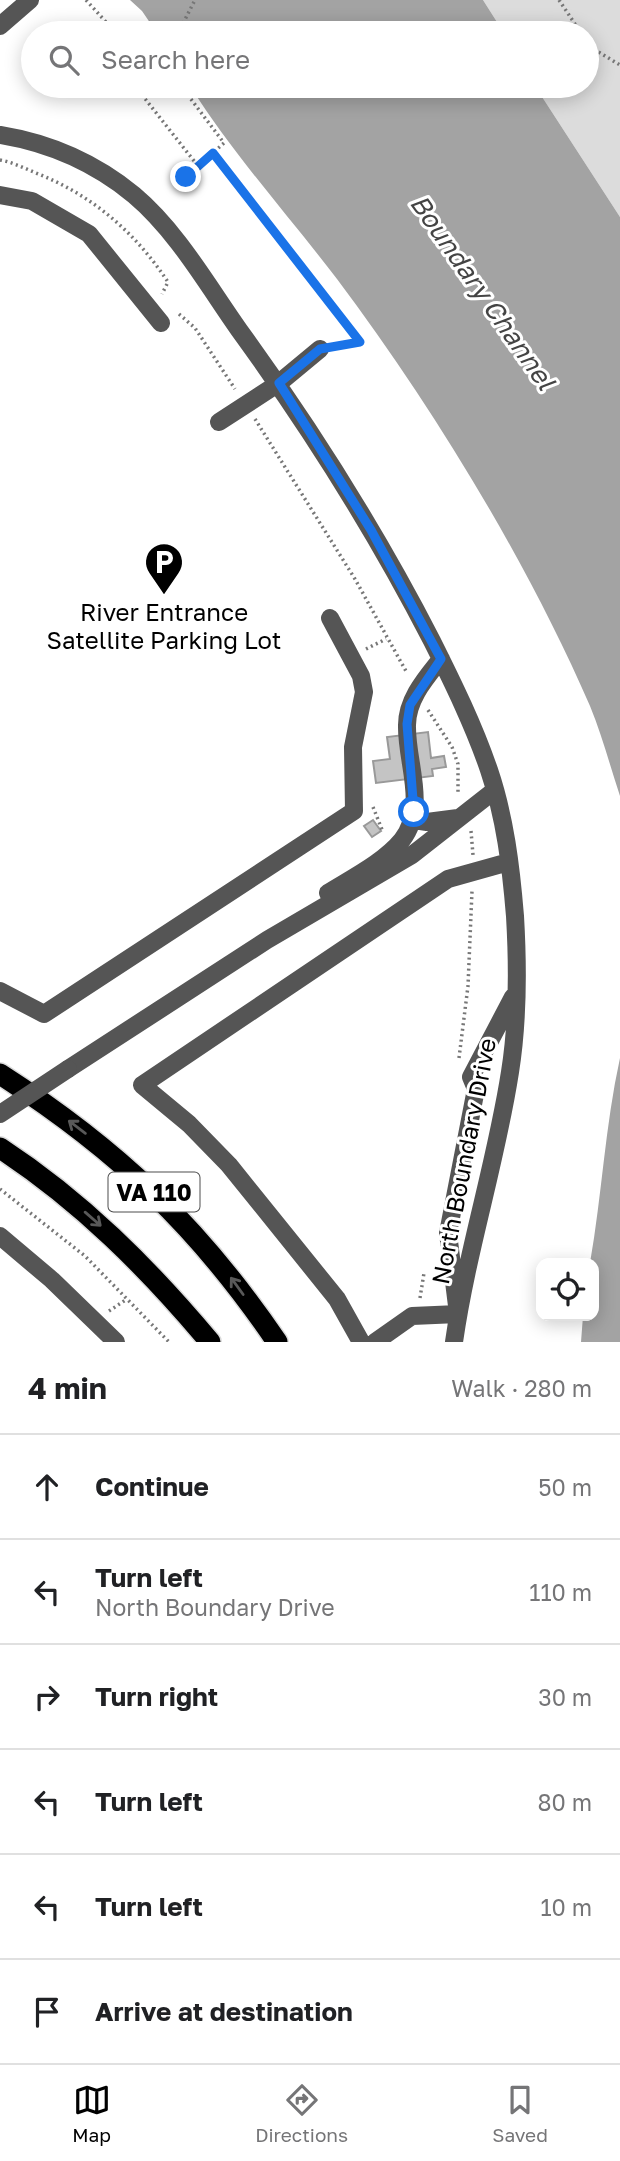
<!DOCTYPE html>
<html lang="en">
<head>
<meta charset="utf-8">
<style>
	:root { --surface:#fff; --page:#f2f2f2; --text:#202124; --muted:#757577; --line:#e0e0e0; --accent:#000 }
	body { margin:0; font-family:"Golos Text",sans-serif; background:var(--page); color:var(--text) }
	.controls { position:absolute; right:21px; bottom:21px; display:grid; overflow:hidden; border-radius:14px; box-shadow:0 4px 18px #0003 }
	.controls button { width:63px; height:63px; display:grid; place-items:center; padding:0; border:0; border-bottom:2px solid var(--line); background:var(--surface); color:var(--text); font:35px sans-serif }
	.stop { position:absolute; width:21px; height:21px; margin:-16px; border:5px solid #1a73e8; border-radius:50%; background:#fff }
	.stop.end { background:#1a73e8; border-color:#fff; box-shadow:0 2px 7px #0008 }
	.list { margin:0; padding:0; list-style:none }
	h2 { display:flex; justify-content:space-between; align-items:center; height:91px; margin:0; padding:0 28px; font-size:30px }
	h2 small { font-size:23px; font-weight:400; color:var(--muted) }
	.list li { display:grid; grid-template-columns:46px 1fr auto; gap:21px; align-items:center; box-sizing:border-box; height:105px; padding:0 28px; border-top:2px solid var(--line) }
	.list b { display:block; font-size:26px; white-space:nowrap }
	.list p { margin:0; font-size:23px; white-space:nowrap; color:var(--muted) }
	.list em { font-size:23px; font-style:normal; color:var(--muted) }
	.icon { flex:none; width:38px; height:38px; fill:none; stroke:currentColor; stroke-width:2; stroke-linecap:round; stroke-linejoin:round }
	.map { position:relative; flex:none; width:620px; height:1342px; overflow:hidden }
	.search { position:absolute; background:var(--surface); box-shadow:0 4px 18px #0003; left:21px; right:21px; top:21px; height:77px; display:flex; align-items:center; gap:18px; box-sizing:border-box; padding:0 24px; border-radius:38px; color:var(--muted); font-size:26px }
	.sheet { height:721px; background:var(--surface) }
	nav { display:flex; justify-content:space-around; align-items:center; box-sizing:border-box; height:98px; border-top:2px solid var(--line); background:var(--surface); font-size:19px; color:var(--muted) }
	nav a { display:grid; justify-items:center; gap:4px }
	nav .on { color:var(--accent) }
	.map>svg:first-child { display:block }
	.green { fill:#dcdcdc }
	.water { fill:#a3a3a3 }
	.building { fill:#c4c4c4; stroke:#999; stroke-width:2 }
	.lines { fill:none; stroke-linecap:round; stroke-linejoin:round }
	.highway-casing { stroke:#dbdbdb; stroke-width:24 }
	.path { stroke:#777; stroke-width:3.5; stroke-dasharray:2 3.5; stroke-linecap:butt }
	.minor { stroke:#555; stroke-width:18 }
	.highway { stroke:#000; stroke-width:21 }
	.minor-bridge { stroke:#555; stroke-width:18 }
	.oneway { stroke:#595959 }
	.route { stroke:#1a73e8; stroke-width:9 }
	.labels { text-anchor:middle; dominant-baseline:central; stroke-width:6; stroke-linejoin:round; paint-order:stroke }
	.shield { fill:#fff; stroke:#4c4c4c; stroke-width:2 }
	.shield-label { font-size:23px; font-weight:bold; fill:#000 }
	.poi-label { font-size:24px; fill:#000; stroke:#fff }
	.street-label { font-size:24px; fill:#000; stroke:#fff }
	.water-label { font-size:26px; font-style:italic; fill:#444; stroke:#fff }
</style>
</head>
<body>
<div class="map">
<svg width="620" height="1342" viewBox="0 0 620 1342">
	<rect width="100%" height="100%" fill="#fff"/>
	<path class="green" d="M483 0H620V217L535 86H587V33H504Z"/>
	<path class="water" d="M130 0H483L504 33H157L142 11Z
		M190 86H535L620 217V796C610 766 602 735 590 706 526 559 433 407 337 279 288 215 233 154 190 86Z
		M620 1058V1342H581L583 1316H594V1263H590C602 1195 605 1126 620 1058Z"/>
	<path class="building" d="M428 732 431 758 444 756 446 767 432 769 433 776 376 783 373 761 390 759 387 737Z
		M373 820 381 831 372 837 364 826Z"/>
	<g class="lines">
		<defs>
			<path id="highway" d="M0 1074C117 1149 199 1227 277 1342
				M0 1148C81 1201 148 1268 210 1342"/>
		</defs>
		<use href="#highway" class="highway-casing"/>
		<path class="path" d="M86 0 116 33
			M559 0 581 33
			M136 33 148 22 171 33
			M178 33 195 0
			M587 41 592 48 620 65
			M135 86 198 166
			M181 86 224 143 186 177
			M213 153 360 342 337 346
			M0 160C12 162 24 168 36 173 92 195 135 232 168 282L162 294
			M179 314 195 328 235 389
			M255 419 355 579 407 673
			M366 649 386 639
			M428 710 452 747 458 764V794
			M373 807 383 832
			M471 831 473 855
			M459 1058 468 986 472 891
			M0 1189 85 1256 169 1342
			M420 1298 424 1273
			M109 1311 127 1299"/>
		<path class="minor" d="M0 26 30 0
			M0 135C49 143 95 163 134 195 178 232 209 288 242 334 313 432 377 534 432 641 453 683 474 726 489 770 505 817 511 867 515 916 518 967 518 1022 510 1072 496 1163 467 1251 454 1342
			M0 195 32 201 89 234 161 323
			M219 422 279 383 320 349
			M414 820 427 822 458 818
			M328 893C352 878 384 862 402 840 428 806 406 763 407 725 407 699 426 678 441 659
			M0 991 44 1014 354 811 353 747 364 692 361 676 330 618
			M68 1069 267 940 412 855 495 790
			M0 1236 52 1280 116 1342
			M361 1342 337 1299 229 1165 189 1124 142 1085 448 879 509 862
			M375 1342 412 1316 458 1314 448 1233 476 1089 471 1077 513 997"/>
		<use href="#highway" class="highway"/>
		<path class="minor-bridge" d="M0 1114 68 1069"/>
	</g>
	<defs><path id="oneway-shaft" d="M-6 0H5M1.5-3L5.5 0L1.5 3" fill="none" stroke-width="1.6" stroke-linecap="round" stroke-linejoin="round" transform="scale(1.75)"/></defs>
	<g class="oneway">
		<use href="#oneway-shaft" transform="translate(77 1127) rotate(-143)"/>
		<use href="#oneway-shaft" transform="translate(93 1219) rotate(41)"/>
		<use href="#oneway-shaft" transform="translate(237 1286) rotate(-126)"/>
	</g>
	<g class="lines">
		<path class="route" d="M186 177 213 153 360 342 320 349 279 383 371 530 441 659 410 705 407 724 414 812"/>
	</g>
	<defs>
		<symbol id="parking-pin" viewBox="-11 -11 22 30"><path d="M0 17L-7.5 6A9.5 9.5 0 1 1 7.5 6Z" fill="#000" stroke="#fff"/><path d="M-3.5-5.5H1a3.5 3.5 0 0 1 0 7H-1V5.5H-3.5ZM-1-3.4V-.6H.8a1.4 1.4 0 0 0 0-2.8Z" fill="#fff"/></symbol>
	</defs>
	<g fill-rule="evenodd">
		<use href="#parking-pin" x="142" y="540" width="44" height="60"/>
	</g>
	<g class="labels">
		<rect class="shield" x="108.5" y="1172.5" width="91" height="39" rx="5"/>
		<g class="shield-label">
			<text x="154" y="1192">VA 110</text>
		</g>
		<g class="poi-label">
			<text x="164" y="611">River Entrance<tspan x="164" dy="28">Satellite Parking Lot</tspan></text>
		</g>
		<g class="street-label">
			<text transform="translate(463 1161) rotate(-79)">North Boundary Drive</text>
		</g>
		<g class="water-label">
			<text transform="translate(483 292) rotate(55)">Boundary Channel</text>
		</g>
	</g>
</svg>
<div class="controls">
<button><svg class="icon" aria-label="locate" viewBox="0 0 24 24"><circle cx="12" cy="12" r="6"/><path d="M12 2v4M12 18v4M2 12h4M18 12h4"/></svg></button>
</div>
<div class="stop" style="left:414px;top:812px"></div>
<div class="stop end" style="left:186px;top:177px"></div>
<div class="search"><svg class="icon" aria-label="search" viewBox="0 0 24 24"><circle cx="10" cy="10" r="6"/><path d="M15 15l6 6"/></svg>Search here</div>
</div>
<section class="sheet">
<h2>4 min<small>Walk · 280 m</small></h2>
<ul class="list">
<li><svg class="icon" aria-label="ahead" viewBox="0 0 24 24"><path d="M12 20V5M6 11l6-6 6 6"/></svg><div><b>Continue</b></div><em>50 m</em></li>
<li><svg class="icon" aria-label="left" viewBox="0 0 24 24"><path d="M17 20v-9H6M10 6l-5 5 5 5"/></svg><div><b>Turn left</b><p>North Boundary Drive</p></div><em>110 m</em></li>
<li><svg class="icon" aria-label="right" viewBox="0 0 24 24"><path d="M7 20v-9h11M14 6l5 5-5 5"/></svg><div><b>Turn right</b></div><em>30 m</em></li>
<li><svg class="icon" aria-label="left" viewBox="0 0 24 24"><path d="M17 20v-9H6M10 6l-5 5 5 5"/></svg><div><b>Turn left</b></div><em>80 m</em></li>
<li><svg class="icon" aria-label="left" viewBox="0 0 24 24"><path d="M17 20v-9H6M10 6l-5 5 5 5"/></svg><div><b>Turn left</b></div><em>10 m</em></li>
<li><svg class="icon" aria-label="arrive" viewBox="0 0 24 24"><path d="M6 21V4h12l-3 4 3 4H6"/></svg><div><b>Arrive at destination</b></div></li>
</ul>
</section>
<nav>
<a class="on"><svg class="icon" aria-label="map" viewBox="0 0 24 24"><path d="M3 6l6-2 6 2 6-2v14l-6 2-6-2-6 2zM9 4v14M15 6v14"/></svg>Map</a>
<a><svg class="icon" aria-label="directions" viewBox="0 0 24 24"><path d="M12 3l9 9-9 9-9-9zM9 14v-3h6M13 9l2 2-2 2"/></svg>Directions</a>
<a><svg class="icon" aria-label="saved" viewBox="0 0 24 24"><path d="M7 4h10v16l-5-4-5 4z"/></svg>Saved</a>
</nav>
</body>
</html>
